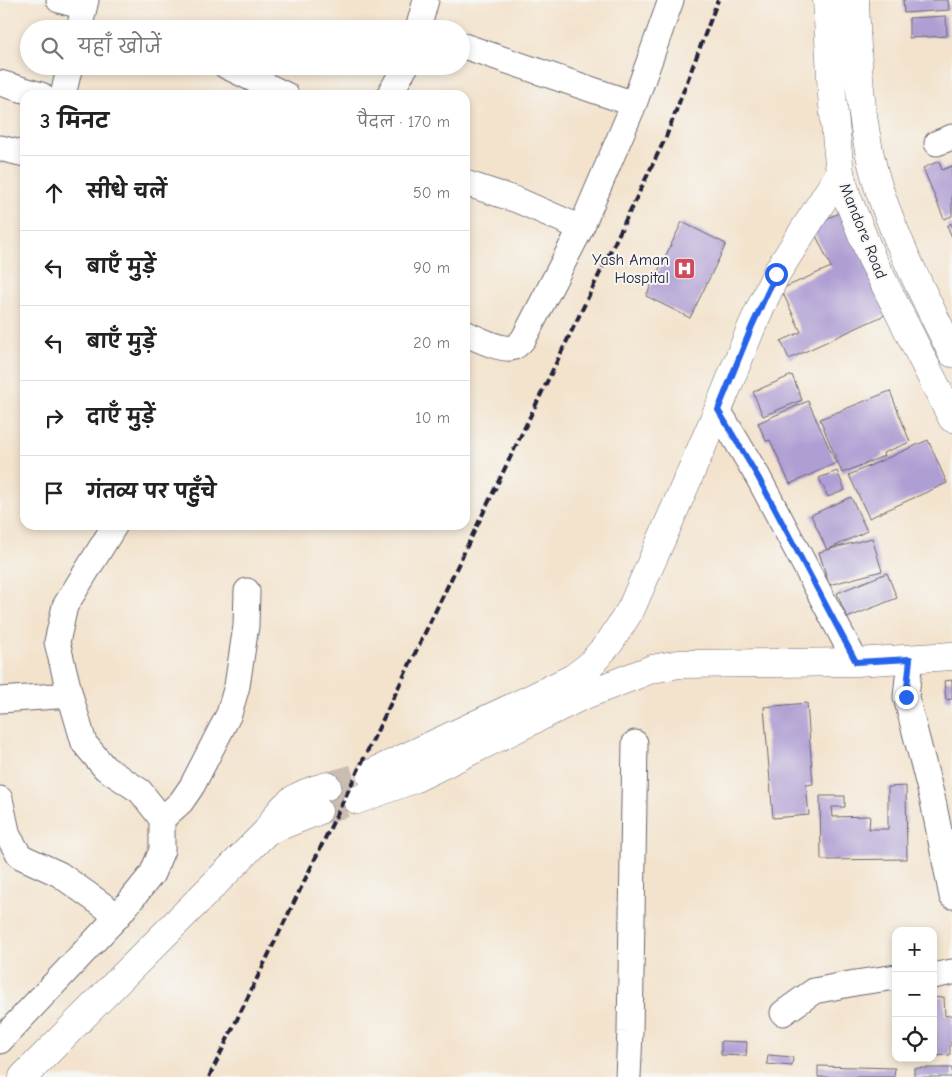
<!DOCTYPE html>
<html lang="hi">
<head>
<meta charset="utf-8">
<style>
	:root { --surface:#fff; --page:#f2f2f2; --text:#222; --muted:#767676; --line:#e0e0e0 }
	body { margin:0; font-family:"Comic Neue","Playpen Sans Deva",sans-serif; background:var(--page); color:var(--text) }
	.controls { position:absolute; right:15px; bottom:15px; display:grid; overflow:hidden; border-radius:10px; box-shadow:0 2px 8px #0003 }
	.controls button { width:45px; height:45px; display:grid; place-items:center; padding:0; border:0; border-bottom:1px solid var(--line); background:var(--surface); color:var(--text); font:25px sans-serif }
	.stop { position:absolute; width:15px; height:15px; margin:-11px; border:4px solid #2563eb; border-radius:50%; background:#fff }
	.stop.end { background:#2563eb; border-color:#fff; box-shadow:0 1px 5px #0008 }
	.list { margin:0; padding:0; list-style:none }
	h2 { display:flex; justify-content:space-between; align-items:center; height:65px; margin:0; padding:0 20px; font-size:21px }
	h2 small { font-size:16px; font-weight:400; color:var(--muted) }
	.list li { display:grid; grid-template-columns:32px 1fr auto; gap:15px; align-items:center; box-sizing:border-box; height:75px; padding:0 20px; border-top:1px solid var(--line) }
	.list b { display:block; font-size:19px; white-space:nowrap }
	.list em { font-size:16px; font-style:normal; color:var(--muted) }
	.icon { flex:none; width:28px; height:28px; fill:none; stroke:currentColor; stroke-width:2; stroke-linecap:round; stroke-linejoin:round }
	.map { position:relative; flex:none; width:952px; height:1077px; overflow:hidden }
	.search { position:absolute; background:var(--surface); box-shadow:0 2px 8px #0003; left:20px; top:20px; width:450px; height:55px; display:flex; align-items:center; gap:12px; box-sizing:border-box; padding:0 18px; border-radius:28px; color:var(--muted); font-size:19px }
	.panel { position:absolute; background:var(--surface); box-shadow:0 2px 8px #0003; left:20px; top:90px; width:450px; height:440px; border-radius:15px }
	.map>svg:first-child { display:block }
	.building { fill:#af9ed3 }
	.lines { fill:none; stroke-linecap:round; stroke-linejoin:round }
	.major-tunnel { stroke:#c9bcb0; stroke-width:28; stroke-dasharray:28 14; stroke-linecap:butt }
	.minor-casing { stroke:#6b666e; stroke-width:27 }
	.major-casing { stroke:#6b666e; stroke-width:29 }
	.highway-casing { stroke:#6b666e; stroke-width:29 }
	.minor { stroke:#fff; stroke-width:25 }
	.major { stroke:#fff; stroke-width:28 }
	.highway { stroke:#fff; stroke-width:28 }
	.rail { stroke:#22223b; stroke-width:4; stroke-dasharray:8 4; stroke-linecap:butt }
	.route { stroke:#2563eb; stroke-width:6 }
	.labels { text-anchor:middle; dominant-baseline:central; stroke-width:4; stroke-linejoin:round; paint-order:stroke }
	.street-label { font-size:16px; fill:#22223b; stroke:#f6f6f2 }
	.poi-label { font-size:16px; fill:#22223b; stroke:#f6f6f2; text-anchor:end }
</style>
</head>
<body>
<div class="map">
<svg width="952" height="1077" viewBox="0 0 952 1077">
	<rect width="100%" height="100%" fill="#f6f6f2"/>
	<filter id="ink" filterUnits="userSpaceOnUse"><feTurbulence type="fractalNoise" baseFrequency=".02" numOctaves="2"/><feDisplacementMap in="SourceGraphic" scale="10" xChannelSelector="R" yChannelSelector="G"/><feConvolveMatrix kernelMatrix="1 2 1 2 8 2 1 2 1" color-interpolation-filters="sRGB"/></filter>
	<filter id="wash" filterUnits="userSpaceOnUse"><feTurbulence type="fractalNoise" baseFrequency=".0096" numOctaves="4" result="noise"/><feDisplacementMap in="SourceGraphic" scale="20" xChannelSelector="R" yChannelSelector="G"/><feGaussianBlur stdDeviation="1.12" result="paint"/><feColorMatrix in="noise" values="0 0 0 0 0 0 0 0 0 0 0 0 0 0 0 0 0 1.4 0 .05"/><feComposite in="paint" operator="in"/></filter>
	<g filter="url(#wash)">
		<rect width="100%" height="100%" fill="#f3e3cd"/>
		<g id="blocks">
			<path class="building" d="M903 0H948L949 10 904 13Z
				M946 16 947 36 909 38V18Z
				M939 161 942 170 952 166V216L944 219 923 168Z
				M842 212 889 313 789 359 781 341 801 332 781 289 831 267 811 225Z
				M682 222 726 244 690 318 646 296Z
				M952 223V237L947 226Z
				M792 375 802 400 763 416 753 392Z
				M890 391 910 442 883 453 884 456 842 473 820 419Z
				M808 401 836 463 790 484 770 440 766 441 758 423Z
				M928 440 947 483 869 518 849 475Z
				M837 471 845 490 828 497 819 478Z
				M851 497 867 531 827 550 811 515Z
				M872 538 882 571 829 585 819 552Z
				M887 573 897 598 847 618 837 593Z
				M952 680V699L946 700 944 681Z
				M807 703 813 784 806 785 809 815 773 818 764 707Z
				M906 786 907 859 821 860 820 796H845V807H832L833 817 870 816 869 829H888V787Z
				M944 997 945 1016 952 1015V1042L950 1043V1055L933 1056V998Z
				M721 1041 747 1042 746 1056 721 1055Z
				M768 1055 793 1057 792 1066 767 1064Z
				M818 1066 895 1068 894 1077H818Z
				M914 1068H952V1077H914Z"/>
		</g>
	</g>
	<g filter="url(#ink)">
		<use href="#blocks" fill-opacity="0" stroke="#6b666e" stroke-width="1"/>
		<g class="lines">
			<path class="major-tunnel" d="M327 786 370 774
				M318 811 357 800"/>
			<defs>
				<path id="minor" d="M59 0 84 7
					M79 29 86 0
					M418 29 426 0
					M461 45 634 104
					M226 66 286 95
					M0 83 41 95
					M63 95 70 66
					M389 95 406 66
					M937 143 952 137
					M0 148 25 154
					M465 183 517 200 581 228
					M465 333C475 338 501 350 511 348 517 347 521 342 524 338L581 228 634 104 671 0
					M718 410 758 477 856 662
					M910 659 906 697 933 801 952 896
					M0 700 70 695 57 642 65 606 115 525
					M0 799 8 836 20 856 59 874 118 916
					M162 819 181 802 192 786 229 714 237 686 246 626 247 591
					M933 976 952 972
					M783 1013 814 991 855 983 896 977
					M0 1041 118 916 152 874 162 850V819L140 791 105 768 84 743 70 695
					M628 1077 630 1032 635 743"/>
				<path id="major" d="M370 774 528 700 573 678 589 666 610 642 631 609 718 410 752 326 776 274 840 173
					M357 800 414 779 580 697 652 669 679 664 856 662 952 656
					M267 831 318 811
					M23 1077 267 831C282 803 296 794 327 786"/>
				<path id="highway" d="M827 0 832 95 840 173 847 197 872 259 952 418
					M855 0C857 63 860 129 879 189 898 246 926 299 952 353"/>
			</defs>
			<use href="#minor" class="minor-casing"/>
			<use href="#major" class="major-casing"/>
			<use href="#highway" class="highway-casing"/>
			<use href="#minor" class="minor"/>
			<use href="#major" class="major"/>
			<use href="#highway" class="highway"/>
			<path class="rail" d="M209 1077 666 137 718 0"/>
		</g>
	</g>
	<g class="lines" filter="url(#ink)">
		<path class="route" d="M776 274 752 326 718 410 758 477 856 662 910 659 906 697"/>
	</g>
	<defs>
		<symbol id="hospital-square" viewBox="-11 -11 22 22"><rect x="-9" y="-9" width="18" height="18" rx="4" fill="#d1495b" stroke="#f6f6f2"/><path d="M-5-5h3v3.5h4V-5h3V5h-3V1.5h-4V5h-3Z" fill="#fff"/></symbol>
	</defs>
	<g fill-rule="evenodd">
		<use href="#hospital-square" x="672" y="256" width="25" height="25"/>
	</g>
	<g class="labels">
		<g class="street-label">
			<text transform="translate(863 231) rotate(68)">Mandore Road</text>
		</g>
		<g class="poi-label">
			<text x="669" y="260">Yash Aman<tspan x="669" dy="18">Hospital</tspan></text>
		</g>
	</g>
</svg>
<div class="controls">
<button>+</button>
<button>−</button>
<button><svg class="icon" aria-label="locate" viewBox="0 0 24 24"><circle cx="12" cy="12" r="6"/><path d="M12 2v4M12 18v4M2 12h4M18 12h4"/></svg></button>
</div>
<div class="stop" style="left:776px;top:274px"></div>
<div class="stop end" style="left:906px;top:697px"></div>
<div class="search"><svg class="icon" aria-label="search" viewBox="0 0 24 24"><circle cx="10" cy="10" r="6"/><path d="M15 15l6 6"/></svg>यहाँ खोजें</div>
<section class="panel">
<h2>3 मिनट<small>पैदल · 170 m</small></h2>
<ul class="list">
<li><svg class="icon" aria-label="ahead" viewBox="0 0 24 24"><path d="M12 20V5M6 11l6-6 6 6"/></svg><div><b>सीधे चलें</b></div><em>50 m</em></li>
<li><svg class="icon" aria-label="left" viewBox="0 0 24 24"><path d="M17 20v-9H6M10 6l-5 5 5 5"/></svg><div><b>बाएँ मुड़ें</b></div><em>90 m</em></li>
<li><svg class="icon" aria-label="left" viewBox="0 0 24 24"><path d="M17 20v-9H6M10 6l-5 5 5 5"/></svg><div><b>बाएँ मुड़ें</b></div><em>20 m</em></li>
<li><svg class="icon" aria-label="right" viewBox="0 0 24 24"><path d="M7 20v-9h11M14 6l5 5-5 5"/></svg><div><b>दाएँ मुड़ें</b></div><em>10 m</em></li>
<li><svg class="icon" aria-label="arrive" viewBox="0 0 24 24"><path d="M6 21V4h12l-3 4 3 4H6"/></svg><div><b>गंतव्य पर पहुँचे</b></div></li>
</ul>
</section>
</div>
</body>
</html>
